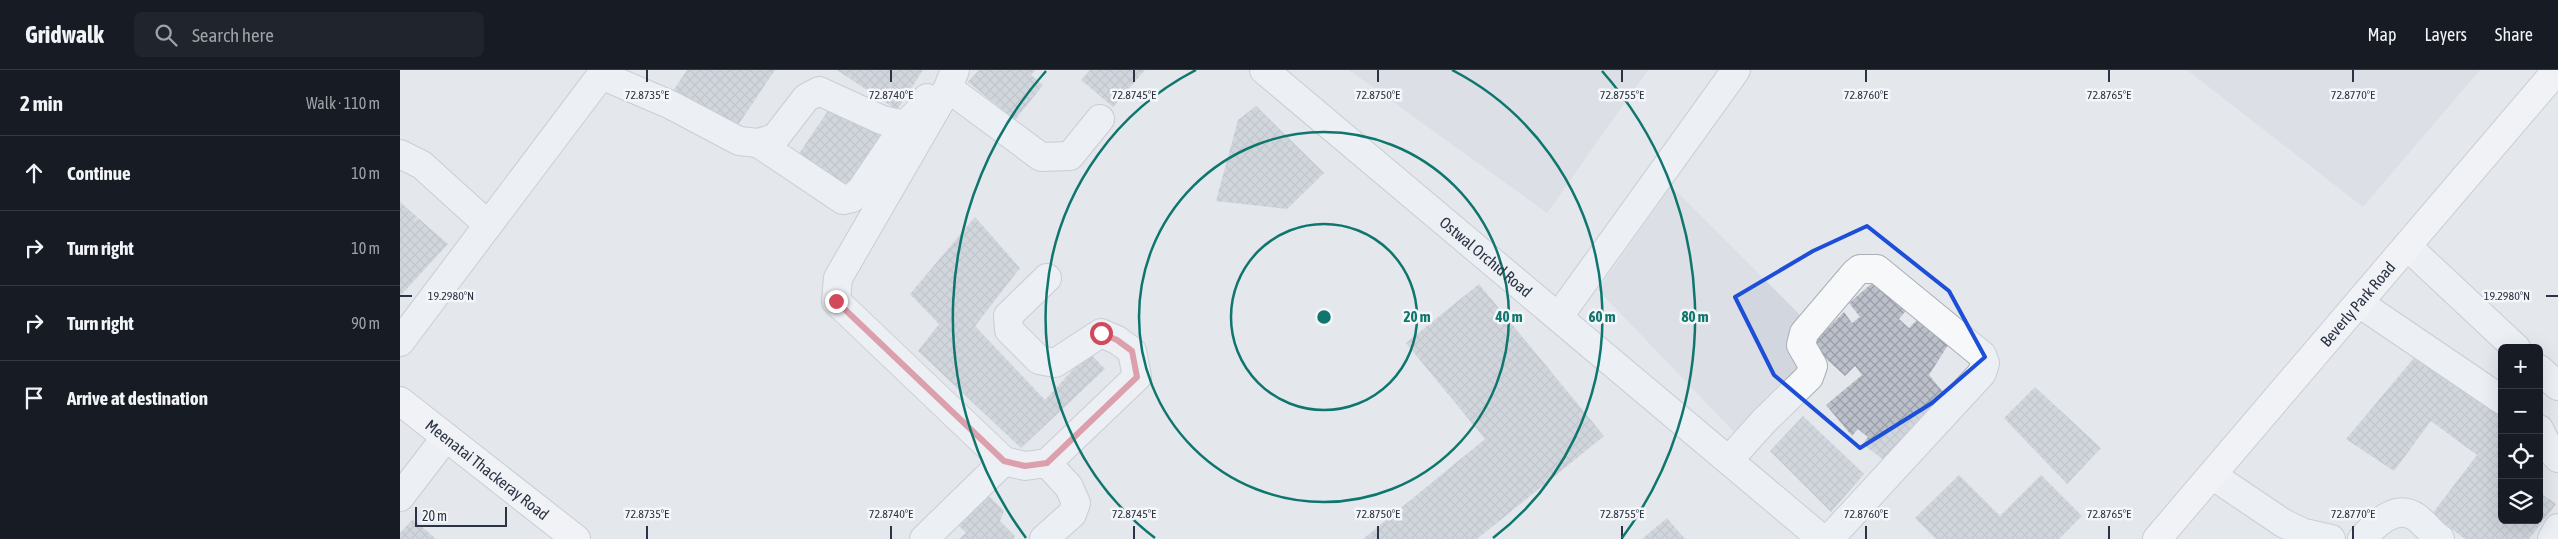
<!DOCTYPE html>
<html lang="en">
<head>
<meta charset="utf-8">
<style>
	:root { --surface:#171b24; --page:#20242c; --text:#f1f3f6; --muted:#9ea1a6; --line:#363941 }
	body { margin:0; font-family:"Asap Condensed",sans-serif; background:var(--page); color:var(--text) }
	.controls { position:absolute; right:15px; bottom:15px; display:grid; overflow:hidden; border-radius:8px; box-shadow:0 5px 20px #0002 }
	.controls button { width:45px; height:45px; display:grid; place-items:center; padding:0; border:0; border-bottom:1px solid var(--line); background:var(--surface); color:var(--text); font:25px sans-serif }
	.scale { position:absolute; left:15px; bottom:12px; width:92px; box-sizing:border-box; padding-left:5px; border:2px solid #2b3445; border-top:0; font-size:14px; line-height:18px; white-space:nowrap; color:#2b3445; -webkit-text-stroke:4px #f4f6f9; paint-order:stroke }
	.stop { position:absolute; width:15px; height:15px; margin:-11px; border:4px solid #d1495b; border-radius:50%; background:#fff }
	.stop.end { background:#d1495b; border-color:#fff; box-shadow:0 1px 5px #0008 }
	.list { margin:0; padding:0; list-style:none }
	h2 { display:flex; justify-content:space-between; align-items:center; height:65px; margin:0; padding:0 20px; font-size:21px }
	h2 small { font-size:16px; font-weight:400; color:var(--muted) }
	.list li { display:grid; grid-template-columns:32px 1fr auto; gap:15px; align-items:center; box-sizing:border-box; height:75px; padding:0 20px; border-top:1px solid var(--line) }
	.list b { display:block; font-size:19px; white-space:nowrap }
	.list em { font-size:16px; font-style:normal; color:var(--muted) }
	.icon { flex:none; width:28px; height:28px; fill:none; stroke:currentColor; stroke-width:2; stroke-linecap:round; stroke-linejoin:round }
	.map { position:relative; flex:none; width:2158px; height:469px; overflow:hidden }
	header { display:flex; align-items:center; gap:30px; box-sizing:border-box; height:70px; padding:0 25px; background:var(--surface); border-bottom:1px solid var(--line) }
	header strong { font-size:24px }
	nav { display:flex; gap:28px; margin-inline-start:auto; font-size:18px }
	.search { width:350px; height:45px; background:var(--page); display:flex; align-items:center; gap:12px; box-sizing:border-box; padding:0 18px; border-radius:8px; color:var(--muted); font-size:19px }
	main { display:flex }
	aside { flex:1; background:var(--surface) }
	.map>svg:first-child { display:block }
	.built { fill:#d2d6de }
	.building { fill:url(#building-cross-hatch) }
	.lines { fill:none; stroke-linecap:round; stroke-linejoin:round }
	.street-casing { stroke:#a9aeb7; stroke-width:30 }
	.secondary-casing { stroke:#a9aeb7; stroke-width:30 }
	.street { stroke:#f7f8fa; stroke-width:28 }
	.secondary { stroke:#fff; stroke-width:28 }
	.route { stroke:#d1495b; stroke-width:6 }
	.marked { fill:none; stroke:#1d4ed8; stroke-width:4; stroke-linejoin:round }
	.ticks { fill:none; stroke:#2b3445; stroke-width:2 }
	.ring { fill:none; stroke:#0f766e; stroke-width:2.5 }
	.labels { text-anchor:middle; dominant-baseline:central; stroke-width:5; stroke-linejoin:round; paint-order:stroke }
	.street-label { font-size:16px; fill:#2b3445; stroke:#f4f6f9 }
	.ticks-label { font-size:12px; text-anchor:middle; fill:#2b3445; stroke:#f4f6f9; stroke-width:5; stroke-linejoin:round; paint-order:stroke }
	.centre { fill:#0f766e; stroke:#f4f6f9; stroke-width:2.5 }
	.ring-label { font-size:15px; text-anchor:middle; font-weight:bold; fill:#0f766e; stroke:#f4f6f9; stroke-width:5; stroke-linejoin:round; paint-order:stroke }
</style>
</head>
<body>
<header>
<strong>Gridwalk</strong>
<div class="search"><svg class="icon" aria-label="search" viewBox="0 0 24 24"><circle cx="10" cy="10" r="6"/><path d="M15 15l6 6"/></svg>Search here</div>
<nav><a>Map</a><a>Layers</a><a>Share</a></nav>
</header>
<main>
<aside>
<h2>2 min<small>Walk · 110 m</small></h2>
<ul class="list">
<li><svg class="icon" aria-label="ahead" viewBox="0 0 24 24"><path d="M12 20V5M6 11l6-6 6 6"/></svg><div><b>Continue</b></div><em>10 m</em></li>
<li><svg class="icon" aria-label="right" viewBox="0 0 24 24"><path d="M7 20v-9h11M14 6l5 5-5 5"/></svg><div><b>Turn right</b></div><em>10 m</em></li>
<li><svg class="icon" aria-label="right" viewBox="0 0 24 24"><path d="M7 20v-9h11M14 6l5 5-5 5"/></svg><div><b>Turn right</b></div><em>90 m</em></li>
<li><svg class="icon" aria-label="arrive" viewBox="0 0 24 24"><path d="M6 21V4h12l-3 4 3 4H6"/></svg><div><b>Arrive at destination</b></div></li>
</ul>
</aside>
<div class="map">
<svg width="2158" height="469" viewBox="0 0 2158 469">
	<defs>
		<pattern id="building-cross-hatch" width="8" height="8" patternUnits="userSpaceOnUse" patternTransform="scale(1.25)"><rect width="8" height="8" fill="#bbc0ca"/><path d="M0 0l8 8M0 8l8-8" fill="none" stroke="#989da6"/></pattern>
	</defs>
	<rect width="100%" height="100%" fill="#e4e7ec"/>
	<path class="built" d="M949 0H1248L1147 143Z
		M1787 0H2080L1963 137Z
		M1271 116 1426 271 1336 364 1198 220Z"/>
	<path class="building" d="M287 0H375L332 64 271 24Z
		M437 0H523L497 40Z
		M579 0H635L631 5 643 15 615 50 568 12Z
		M690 0H745L713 37 681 10Z
		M434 32 485 66 445 125 394 91Z
		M856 36 924 103 887 139 816 131 838 50Z
		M0 132 17 147 11 154 18 148 48 174 0 226Z
		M575 147 620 198 575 256 645 330 689 282 705 299 621 378 518 281 539 254 510 224Z
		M1477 209 1508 238 1499 249 1509 258 1519 248 1548 275 1529 305 1548 328 1490 395 1463 374 1468 367 1458 359 1452 366 1426 335 1462 305 1455 296 1445 306 1411 275 1444 242 1452 253 1460 247 1449 233Z
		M1079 214 1204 366 1077 469H963L1085 369 1006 273Z
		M2019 282 2102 343V385L2098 391 2102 394V450H2139V422L2156 434 2129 469H2065L2032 444 2077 385 2031 351 1994 401 1946 369Z
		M1635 317 1701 378 1667 414 1604 348Z
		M1403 346 1464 404 1431 442 1370 381Z
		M1559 405 1600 446 1641 405 1682 446 1659 469H1536L1515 448Z
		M584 421 604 441 600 451 615 466 613 469H559L566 463 554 451Z
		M1267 448 1285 469H1242Z
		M13 449 36 469H0V463Z"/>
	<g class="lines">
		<defs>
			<g id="street">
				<path d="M555 0 548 18 438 208 436 231 604 391 625 396 647 393 737 307 732 281 717 270 701 263 655 293 639 290 609 260 608 246 647 208"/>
				<path id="s1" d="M864 0 1422 469"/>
				<path d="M201 5 271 35 339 71 358 73 375 68 406 28 419 21 482 50 505 55 519 41 527 28"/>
				<path d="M548 18 641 87 670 86 700 49"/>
				<path d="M358 73 443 130 452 128 461 120 505 55"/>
				<path d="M0 84 22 95 88 155"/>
				<path d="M2007 176 2116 278"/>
				<path d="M1959 233 2102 330"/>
				<path d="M1159 246 1336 0"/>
				<path d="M0 272 205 0"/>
				<path d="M2139 299 2158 316"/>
				<path d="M2139 359 2148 377 2158 388"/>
				<path d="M1329 390 1364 351 1409 307 1413 296 1401 275 1404 263 1455 203 1460 199H1477L1582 285 1585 293 1582 303 1429 469"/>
				<path d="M1812 405 1883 453 1904 463 1931 469"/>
				<path d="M0 427 46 367"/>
				<path d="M524 469 604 391"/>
				<path d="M644 469 672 444 676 433 669 417 647 393"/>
				<path d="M1962 469C1974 455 1996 433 2016 447 2025 453 2031 463 2040 469"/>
				<path d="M2152 469 2158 458"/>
			</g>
			<g id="secondary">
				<path id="s2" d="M0 331 176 469"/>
				<path id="s3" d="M1757 469 2157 0"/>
			</g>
		</defs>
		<use href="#street" class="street-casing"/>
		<use href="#secondary" class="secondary-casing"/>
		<use href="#street" class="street"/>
		<use href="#secondary" class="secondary"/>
	</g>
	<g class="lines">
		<path class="route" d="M436 231 604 391 625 396 647 393 737 307 732 281 717 270 701 263"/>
	</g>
	<path d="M0 0H2158V469H0ZM1467 156 1549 221 1585 287 1532 333 1460 378 1374 305 1335 227 1413 181Z" fill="#e4e7ec" fill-opacity=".55" fill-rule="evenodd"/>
	<path class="marked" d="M1467 156 1549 221 1585 287 1532 333 1460 378 1374 305 1335 227 1413 181Z"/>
	<path class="ticks" d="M247 0V12M491 0V12M734 0V12M978 0V12M1222 0V12M1466 0V12M1709 0V12M1953 0V12M0 226H12M2146 226H2158M247 456V469M491 456V469M734 456V469M978 456V469M1222 456V469M1466 456V469M1709 456V469M1953 456V469"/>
	<g class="ring">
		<circle cx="924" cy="247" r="93"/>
		<circle cx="924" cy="247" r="185"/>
		<path d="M755 468A278 278 0 0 1 796 0M1052 0A278 278 0 0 1 1093 468"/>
		<path d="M626 468A371 371 0 0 1 646 1M1202 1A371 371 0 0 1 1222 468"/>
	</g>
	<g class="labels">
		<g class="street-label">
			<text stroke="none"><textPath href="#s1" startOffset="290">Ostwal Orchid Road</textPath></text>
			<text stroke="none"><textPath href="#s3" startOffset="309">Beverly Park Road</textPath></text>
			<text stroke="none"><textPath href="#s2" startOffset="111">Meenatai Thackeray Road</textPath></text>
		</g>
	</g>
	<g class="ticks-label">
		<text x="247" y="29">72.8735°E</text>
		<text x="491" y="29">72.8740°E</text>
		<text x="734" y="29">72.8745°E</text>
		<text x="978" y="29">72.8750°E</text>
		<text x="1222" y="29">72.8755°E</text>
		<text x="1466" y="29">72.8760°E</text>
		<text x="1709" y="29">72.8765°E</text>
		<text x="1953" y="29">72.8770°E</text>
		<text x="51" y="230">19.2980°N</text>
		<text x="2107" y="230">19.2980°N</text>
		<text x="247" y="448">72.8735°E</text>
		<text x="491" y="448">72.8740°E</text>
		<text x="734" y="448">72.8745°E</text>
		<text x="978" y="448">72.8750°E</text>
		<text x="1222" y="448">72.8755°E</text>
		<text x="1466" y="448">72.8760°E</text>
		<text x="1709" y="448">72.8765°E</text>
		<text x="1953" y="448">72.8770°E</text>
	</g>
	<circle cx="924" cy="247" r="8" class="centre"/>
	<g class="ring-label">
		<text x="1017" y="252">20 m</text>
		<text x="1109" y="252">40 m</text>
		<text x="1202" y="252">60 m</text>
		<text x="1295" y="252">80 m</text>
	</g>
</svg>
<div class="controls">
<button>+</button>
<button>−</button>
<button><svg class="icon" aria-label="locate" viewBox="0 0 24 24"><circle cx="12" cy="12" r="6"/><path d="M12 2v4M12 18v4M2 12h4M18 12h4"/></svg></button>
<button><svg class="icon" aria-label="layers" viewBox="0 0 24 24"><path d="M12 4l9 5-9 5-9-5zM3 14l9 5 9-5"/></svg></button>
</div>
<div class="scale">20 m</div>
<div class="stop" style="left:701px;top:263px"></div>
<div class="stop end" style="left:436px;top:231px"></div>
</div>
</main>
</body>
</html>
